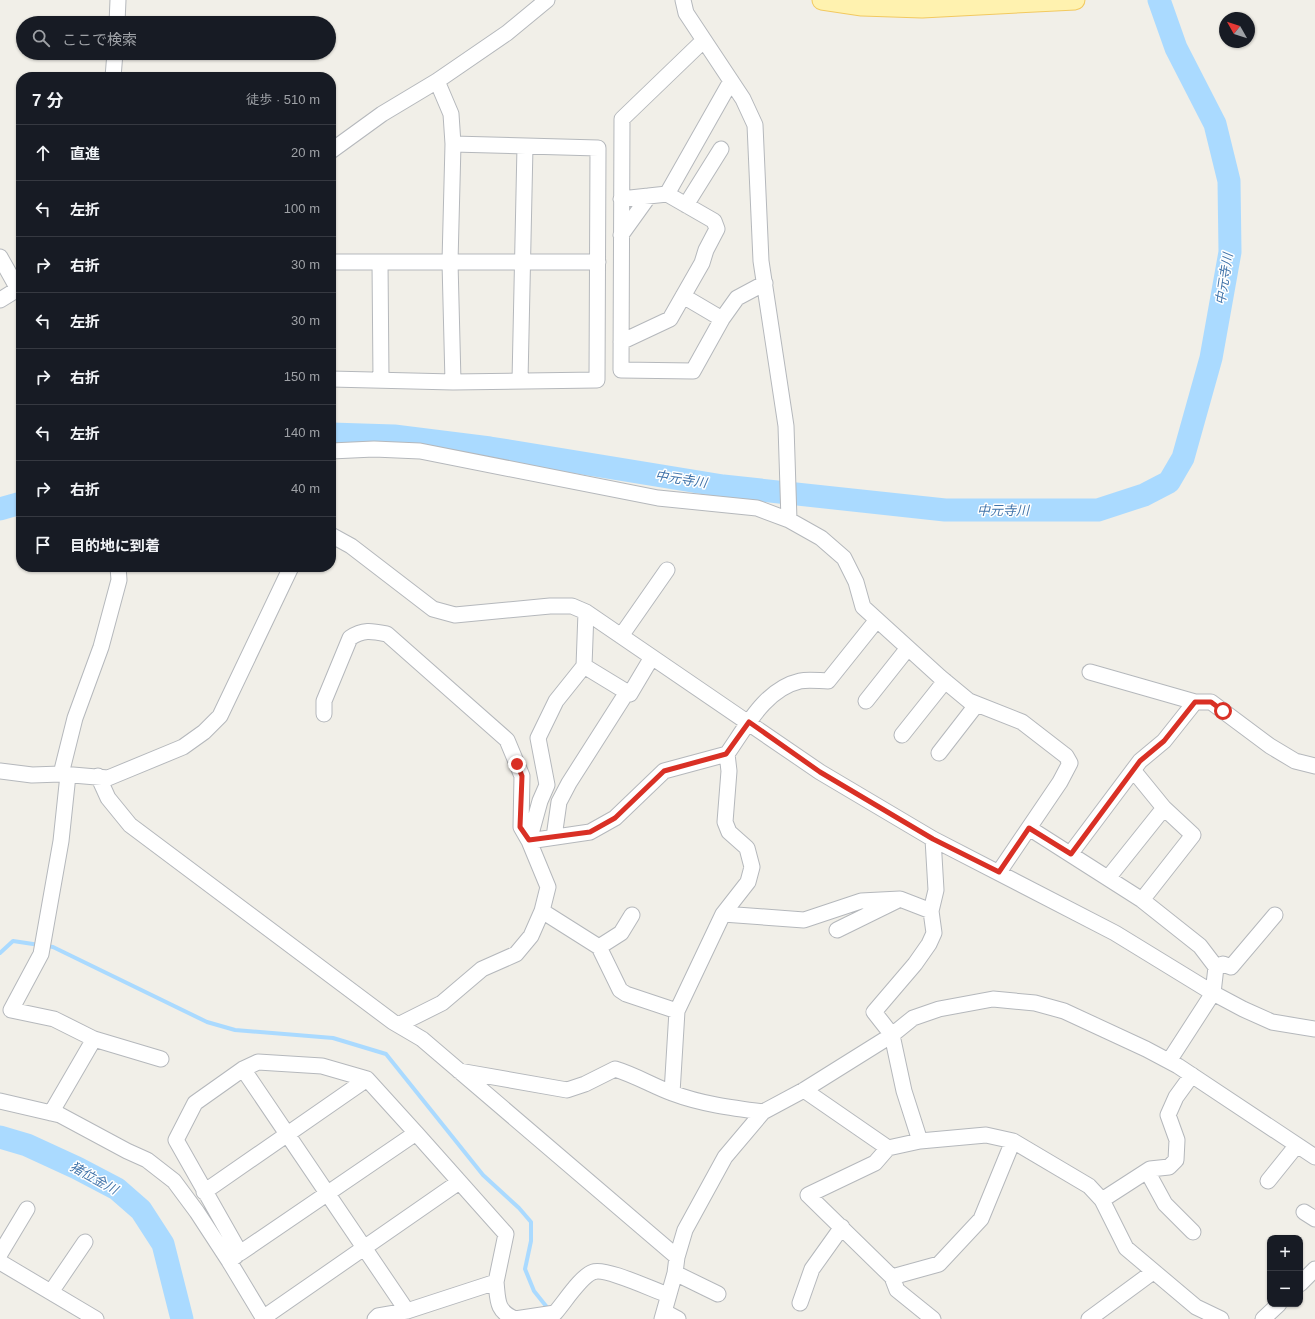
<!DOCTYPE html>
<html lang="ja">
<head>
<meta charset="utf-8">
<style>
	:root { --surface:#171b24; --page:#20242c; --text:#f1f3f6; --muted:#9ea1a6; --line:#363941 }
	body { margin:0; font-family:Arial,"Noto Sans JP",sans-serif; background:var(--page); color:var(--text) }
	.controls { position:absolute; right:12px; bottom:12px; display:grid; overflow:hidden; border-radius:8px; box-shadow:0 1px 3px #0004 }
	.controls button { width:36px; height:36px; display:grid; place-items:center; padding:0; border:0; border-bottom:1px solid var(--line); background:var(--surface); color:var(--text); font:20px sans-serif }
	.compass { position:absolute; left:1219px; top:12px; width:36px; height:36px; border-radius:50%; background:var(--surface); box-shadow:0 1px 3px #0004; rotate:309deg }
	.stop { position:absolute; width:12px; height:12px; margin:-9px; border:3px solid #d93025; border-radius:50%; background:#fff }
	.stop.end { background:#d93025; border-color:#fff; box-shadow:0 1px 4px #0008 }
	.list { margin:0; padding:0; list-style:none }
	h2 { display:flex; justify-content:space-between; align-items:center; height:52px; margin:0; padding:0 16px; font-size:17px }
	h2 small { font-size:13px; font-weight:400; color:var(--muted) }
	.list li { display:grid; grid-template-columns:26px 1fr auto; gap:12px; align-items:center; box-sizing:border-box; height:56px; padding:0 16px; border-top:1px solid var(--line) }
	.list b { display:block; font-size:15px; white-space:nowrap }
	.list em { font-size:13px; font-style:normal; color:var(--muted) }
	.icon { flex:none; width:22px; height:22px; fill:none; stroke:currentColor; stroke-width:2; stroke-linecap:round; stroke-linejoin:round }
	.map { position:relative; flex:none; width:1315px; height:1319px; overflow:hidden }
	.search { position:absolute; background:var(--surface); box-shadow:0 1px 3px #0004; left:16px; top:16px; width:320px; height:44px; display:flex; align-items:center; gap:10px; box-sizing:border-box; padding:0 14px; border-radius:22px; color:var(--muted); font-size:15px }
	.panel { position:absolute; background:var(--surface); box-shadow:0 1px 3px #0004; left:16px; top:72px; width:320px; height:500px; border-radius:16px }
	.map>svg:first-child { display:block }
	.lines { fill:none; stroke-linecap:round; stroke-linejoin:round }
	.stream { stroke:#aadaff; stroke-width:4 }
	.river { stroke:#aadaff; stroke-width:23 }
	.minor-casing { stroke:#b5b8bc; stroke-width:17 }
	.major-casing { stroke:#f2c960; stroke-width:21 }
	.minor { stroke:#fff; stroke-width:15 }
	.major { stroke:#fff2af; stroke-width:19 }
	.route { stroke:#d93025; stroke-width:5 }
	.labels { text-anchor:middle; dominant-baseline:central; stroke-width:3; stroke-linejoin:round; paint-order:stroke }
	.water-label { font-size:13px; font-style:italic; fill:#4174aa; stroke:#fff }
</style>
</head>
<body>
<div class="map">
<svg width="1315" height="1319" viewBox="0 0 1315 1319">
	<rect width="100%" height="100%" fill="#f1efe8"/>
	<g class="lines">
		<path class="stream" d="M0 953 13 941 53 947 207 1022 235 1030 333 1038 386 1054 483 1175 519 1208 531 1222V1241L525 1269 534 1291 550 1311"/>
		<path class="river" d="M331 434 394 436 490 448 723 486 945 510H1098L1144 495 1169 482 1183 458 1211 358 1230 252 1229 181 1215 124 1176 48 1159 0
			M0 509 21 503
			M0 1137 27 1145 77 1168 117 1189 141 1210 163 1244 182 1319"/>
		<defs>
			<path id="minor" d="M683 0 686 13 743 99 755 125 761 261 786 426 789 520 821 538 844 558 856 582 863 607 940 677 969 701 1022 722 1066 756 1070 763 1060 782 999 872
				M117 23 118 0
				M703 41 622 119 621 370 693 371 722 319 737 298 765 283
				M113 77 115 53
				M437 81 451 114 453 144
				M453 144 598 148 597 380 453 382 450 262Z
				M331 151 382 114 437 81 507 33 547 0
				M621 199 667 194 731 81
				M686 205 721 149
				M621 235 649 196
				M0 257 18 289
				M331 262H598
				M380 262 381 380
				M683 296 722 319
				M0 300 21 287
				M621 342 670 319 702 263 706 250 717 229 714 221 667 194
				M331 379 453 382
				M520 381 525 146
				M331 451 374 449 420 451 658 498 757 508 789 520
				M331 535 351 546 433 609 455 615 550 606H572L586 612 820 772 933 839 1115 933 1213 993 1243 1009 1272 1022 1315 1029
				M586 612 584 666 556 701 538 738 547 785 540 801 529 841 548 887 542 911 599 947 620 990 626 994 677 1011 672 1093
				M621 636 667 570
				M584 666 630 694 652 657
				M1090 672 1195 702H1211L1270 746 1295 761 1315 766
				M866 701 908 648
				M324 714V701L350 638C363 629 372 631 387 634L507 740 522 776 521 827 529 841 590 832 615 818 664 771 727 754
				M902 735 945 681
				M939 753 977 704
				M0 771 32 775 61 774 108 778 183 747 204 732 220 716 291 567
				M61 774 75 718 101 647 119 580 118 567
				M68 775 61 841 41 954 11 1010 54 1019 94 1039 161 1059
				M98 776 108 798 130 825 393 1022 422 1039 677 1257
				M1029 828 1142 900 1200 946 1216 967 1213 993 1169 1061
				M554 837 559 802 569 783 627 692
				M1071 853 1140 761 1164 741 1195 702
				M1108 878 1164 808 1133 770
				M1142 900 1193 835 1164 808
				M723 914 748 882 752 867 747 848 729 832 725 822 729 771 727 754C746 727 765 689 800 681 809 679 820 681 828 681L876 621
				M837 930 896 901
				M599 947 621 933 632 915
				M1216 967 1223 964 1231 967 1275 915
				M677 1011 723 914 804 920 861 901 900 899 931 911
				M398 1025 442 1003 482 969 516 954 531 936 542 911
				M258 1062 322 1066 367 1079 416 1133 240 1253 176 1140 195 1103 243 1069Z
				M243 1069 407 1311
				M459 1071 567 1090 585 1084 615 1069C635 1075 653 1086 672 1093 701 1104 732 1108 763 1112
				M804 1090 888 1148 920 1141 986 1135 1013 1141 1089 1186 1102 1200 1126 1248 1196 1307 1221 1319
				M0 1101 60 1115 127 1151 147 1160 174 1181 197 1212 229 1261
				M51 1113 94 1039
				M920 1141 904 1091 892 1035 874 1012 915 964 929 944 934 933 931 911 936 890 933 839
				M888 1148 875 1163 808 1195 892 1277 897 1290 933 1319
				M1147 1171 1165 1204 1193 1232
				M1268 1181 1297 1145
				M204 1192 367 1079
				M1102 1200 1150 1169 1169 1167 1176 1160 1177 1140 1168 1115 1176 1097 1192 1075
				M1304 1212 1315 1219
				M0 1254 27 1209
				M236 1256 229 1261 264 1319
				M0 1262 96 1319
				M675 1273 718 1294
				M892 1277 939 1264 981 1219 1013 1141
				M496 1282C498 1300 496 1311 515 1319
				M1300 1284 1315 1269
				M51 1292 85 1242
				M800 1303 812 1269 842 1227
				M665 1312 678 1319
				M263 1318 459 1182
				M375 1319 378 1316 407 1311 496 1282 506 1234 416 1133
				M515 1319 555 1313C564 1303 581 1276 593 1272 605 1267 653 1290 668 1295
				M662 1319 675 1273 677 1257 685 1230 725 1157 763 1112 804 1090 892 1035 913 1018 939 1009 993 999 1035 1003 1064 1011 1146 1049 1178 1066 1315 1157
				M1089 1319 1153 1272
				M1263 1319 1279 1304"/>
			<path id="major" d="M822 0 862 6 922 8 1075 0"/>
		</defs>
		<use href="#minor" class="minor-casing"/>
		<use href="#major" class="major-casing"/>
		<use href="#minor" class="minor"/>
		<use href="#major" class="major"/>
	</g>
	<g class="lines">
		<path class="route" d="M517 764 522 776 520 827 529 840 590 832 615 818 664 771 726 754 749 722 820 772 933 839 999 872 1029 828 1071 854 1140 761 1164 741 1195 702H1211L1223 711"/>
	</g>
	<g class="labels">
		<g class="water-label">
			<text transform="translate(1224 279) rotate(-81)">中元寺川</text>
			<text transform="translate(681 479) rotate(9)">中元寺川</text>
			<text x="1003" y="510">中元寺川</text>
			<text transform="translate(94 1178) rotate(29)">猪位金川</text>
		</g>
	</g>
</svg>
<div class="controls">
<button>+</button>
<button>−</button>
</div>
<svg class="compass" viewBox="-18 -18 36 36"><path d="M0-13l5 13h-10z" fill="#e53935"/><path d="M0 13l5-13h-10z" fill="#9ea1a6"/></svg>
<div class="stop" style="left:1223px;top:711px"></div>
<div class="stop end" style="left:517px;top:764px"></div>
<div class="search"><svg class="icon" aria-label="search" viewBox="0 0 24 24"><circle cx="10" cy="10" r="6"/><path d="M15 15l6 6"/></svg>ここで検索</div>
<section class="panel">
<h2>7 分<small>徒歩 · 510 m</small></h2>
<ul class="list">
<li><svg class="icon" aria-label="ahead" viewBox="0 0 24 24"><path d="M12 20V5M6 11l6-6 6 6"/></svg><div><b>直進</b></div><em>20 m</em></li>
<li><svg class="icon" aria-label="left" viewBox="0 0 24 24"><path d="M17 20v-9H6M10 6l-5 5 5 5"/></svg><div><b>左折</b></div><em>100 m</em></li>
<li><svg class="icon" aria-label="right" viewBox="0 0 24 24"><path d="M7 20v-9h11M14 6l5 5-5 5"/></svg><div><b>右折</b></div><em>30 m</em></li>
<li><svg class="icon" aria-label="left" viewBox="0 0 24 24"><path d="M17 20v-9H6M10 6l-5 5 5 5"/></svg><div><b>左折</b></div><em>30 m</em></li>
<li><svg class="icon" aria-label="right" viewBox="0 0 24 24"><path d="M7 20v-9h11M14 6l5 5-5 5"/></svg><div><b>右折</b></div><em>150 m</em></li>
<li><svg class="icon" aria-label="left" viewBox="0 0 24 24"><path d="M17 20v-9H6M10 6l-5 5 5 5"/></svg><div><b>左折</b></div><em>140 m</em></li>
<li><svg class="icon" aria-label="right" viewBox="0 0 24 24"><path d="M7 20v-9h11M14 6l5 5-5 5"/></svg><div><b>右折</b></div><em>40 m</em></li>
<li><svg class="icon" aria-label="arrive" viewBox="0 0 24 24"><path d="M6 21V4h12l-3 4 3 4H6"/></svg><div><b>目的地に到着</b></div></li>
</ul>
</section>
</div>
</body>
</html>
